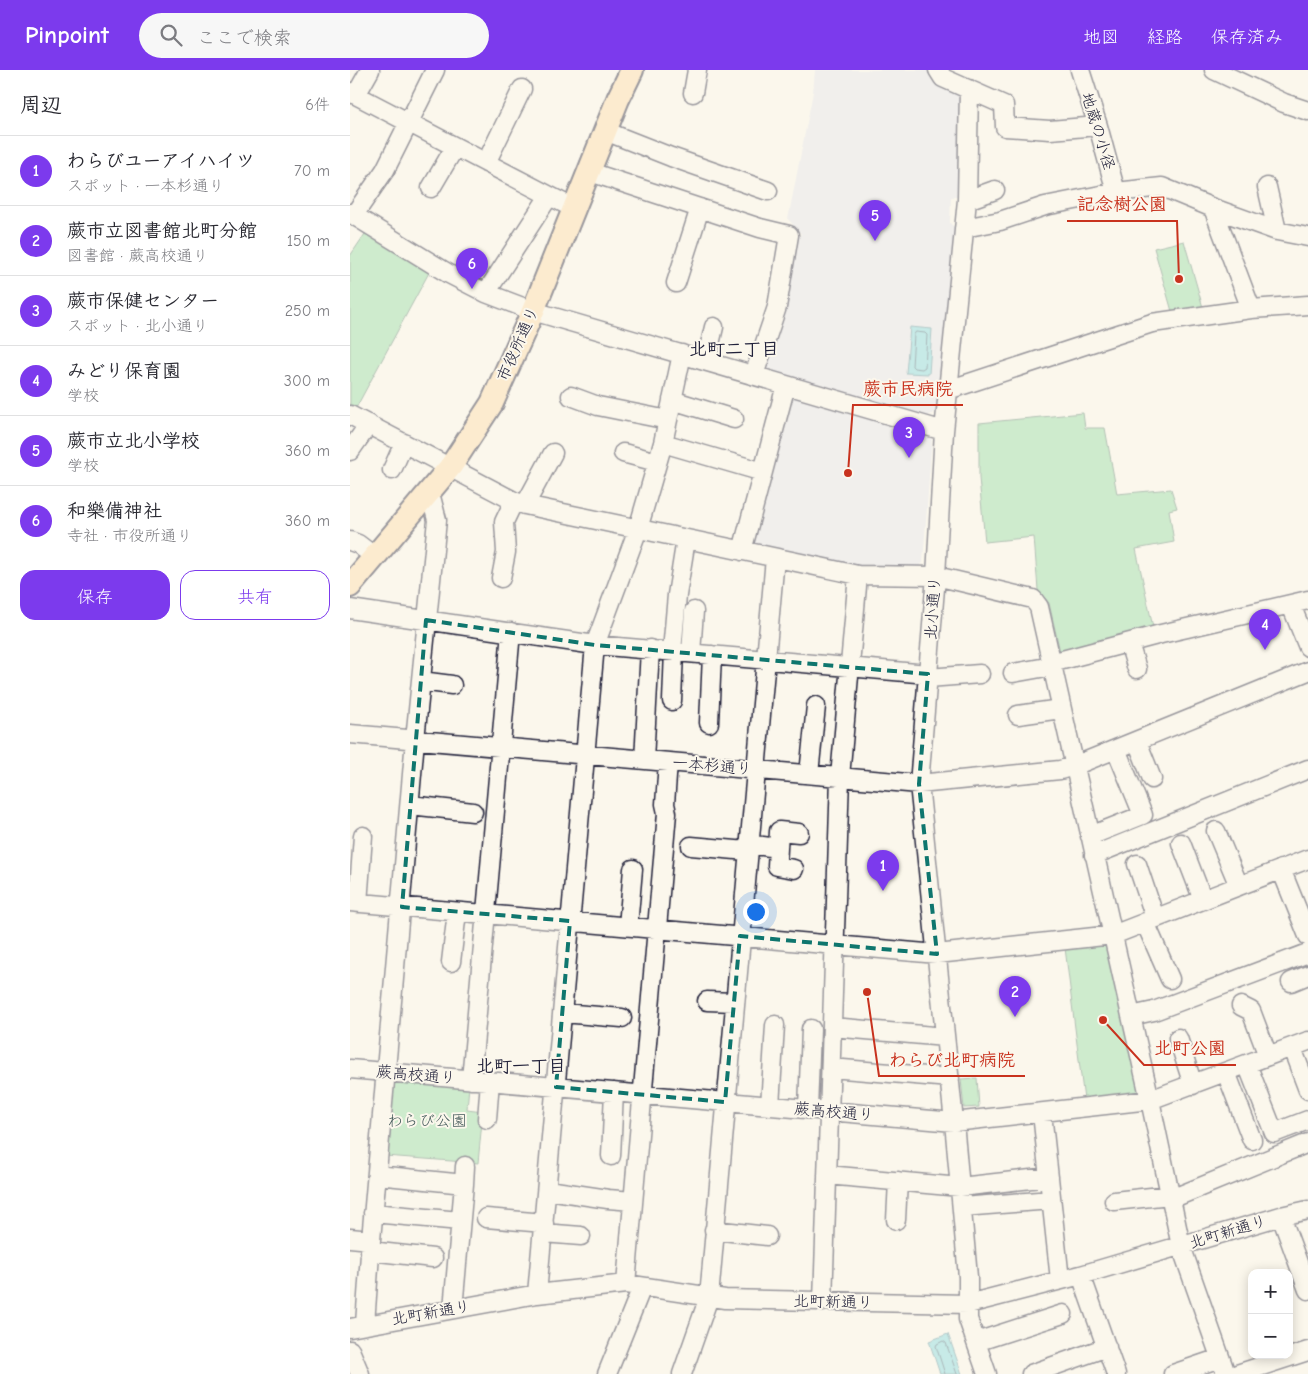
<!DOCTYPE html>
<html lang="ja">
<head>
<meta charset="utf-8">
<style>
	:root { --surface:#fff; --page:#f7f7f7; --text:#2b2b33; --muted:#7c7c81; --line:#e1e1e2; --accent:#7c3aed }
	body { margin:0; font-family:"Comic Neue","Klee One",sans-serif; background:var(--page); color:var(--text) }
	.controls { position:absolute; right:15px; bottom:15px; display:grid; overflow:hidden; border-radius:10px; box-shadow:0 2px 12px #0003 }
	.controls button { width:45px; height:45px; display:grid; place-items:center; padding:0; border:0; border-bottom:1px solid var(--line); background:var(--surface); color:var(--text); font:25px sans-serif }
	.you { position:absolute; left:405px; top:841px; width:18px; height:18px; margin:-12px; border:4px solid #fff; border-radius:50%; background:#1a73e8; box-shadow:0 0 0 8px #1a73e833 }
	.badge { display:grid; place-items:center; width:32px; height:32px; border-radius:50%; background:var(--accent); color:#fff; font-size:16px; font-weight:700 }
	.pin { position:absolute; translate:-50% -41px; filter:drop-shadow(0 1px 2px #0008) }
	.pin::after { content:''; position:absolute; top:26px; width:18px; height:15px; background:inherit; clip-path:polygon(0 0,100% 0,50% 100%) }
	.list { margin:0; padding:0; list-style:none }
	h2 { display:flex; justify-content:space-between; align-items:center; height:65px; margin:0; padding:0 20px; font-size:21px }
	h2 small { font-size:16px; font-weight:400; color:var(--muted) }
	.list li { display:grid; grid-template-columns:32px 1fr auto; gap:15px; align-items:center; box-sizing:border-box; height:70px; padding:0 20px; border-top:1px solid var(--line) }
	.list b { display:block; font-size:19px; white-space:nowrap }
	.list p { margin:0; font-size:16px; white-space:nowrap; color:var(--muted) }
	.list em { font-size:16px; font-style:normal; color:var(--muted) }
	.actions { display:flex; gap:10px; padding:15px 20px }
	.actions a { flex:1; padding:11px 0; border:1px solid var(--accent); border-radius:15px; text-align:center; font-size:18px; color:var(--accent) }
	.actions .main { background:var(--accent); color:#fff }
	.icon { flex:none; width:28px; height:28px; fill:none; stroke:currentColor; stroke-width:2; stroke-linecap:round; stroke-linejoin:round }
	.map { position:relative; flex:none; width:958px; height:1304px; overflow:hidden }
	header { display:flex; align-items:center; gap:30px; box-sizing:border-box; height:70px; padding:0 25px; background:var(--accent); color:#fff }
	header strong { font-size:24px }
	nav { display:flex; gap:28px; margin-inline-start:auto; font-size:18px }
	.search { width:350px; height:45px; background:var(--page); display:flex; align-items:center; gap:12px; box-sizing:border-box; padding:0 18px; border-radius:28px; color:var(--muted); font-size:19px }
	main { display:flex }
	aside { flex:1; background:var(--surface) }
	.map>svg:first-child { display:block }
	.built { fill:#e4e4ea }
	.green { fill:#98dba7; stroke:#5d7e71 }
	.water { fill:#87d9df; stroke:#5f909d }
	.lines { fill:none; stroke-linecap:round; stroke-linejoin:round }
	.shore { stroke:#4a6b7d; stroke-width:1 }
	.minor-casing { stroke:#22223b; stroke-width:21 }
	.major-casing { stroke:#22223b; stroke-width:26 }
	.minor { stroke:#fbf7ec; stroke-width:18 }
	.major { stroke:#fddcac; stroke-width:22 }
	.marked { fill:none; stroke:#0f766e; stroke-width:4; stroke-dasharray:10 6; stroke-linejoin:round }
	.labels { text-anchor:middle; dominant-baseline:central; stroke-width:4; stroke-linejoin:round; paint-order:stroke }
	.street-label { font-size:16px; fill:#22223b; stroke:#fbf7ec }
	.park-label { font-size:16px; fill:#455a5b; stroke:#fbf7ec }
	.neighbourhood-label { font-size:18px; font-weight:bold; fill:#22223b; stroke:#fbf7ec }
	.leader { fill:none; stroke:#c8321e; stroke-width:2 }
	.callout-dot { fill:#c8321e; stroke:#fbf7ec; stroke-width:2 }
	.callout-label { font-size:18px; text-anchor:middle; font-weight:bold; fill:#c8321e; stroke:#fbf7ec; stroke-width:4; stroke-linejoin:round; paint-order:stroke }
</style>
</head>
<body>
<header>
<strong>Pinpoint</strong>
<div class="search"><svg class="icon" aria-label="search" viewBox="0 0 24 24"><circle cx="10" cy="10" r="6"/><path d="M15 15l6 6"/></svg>ここで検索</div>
<nav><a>地図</a><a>経路</a><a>保存済み</a></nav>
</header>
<main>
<aside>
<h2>周辺<small>6件</small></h2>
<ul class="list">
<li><span class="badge">1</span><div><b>わらびユーアイハイツ</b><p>スポット · 一本杉通り</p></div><em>70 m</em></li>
<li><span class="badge">2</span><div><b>蕨市立図書館北町分館</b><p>図書館 · 蕨高校通り</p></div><em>150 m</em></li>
<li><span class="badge">3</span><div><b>蕨市保健センター</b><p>スポット · 北小通り</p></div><em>250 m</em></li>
<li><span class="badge">4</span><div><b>みどり保育園</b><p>学校</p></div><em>300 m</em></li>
<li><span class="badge">5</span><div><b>蕨市立北小学校</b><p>学校</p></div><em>360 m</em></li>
<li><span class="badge">6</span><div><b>和樂備神社</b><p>寺社 · 市役所通り</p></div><em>360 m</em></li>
</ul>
<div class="actions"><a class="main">保存</a><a>共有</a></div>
</aside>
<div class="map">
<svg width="958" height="1304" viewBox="0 0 958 1304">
	<rect width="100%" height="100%" fill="#fbf7ec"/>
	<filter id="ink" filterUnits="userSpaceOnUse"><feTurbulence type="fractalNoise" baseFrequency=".02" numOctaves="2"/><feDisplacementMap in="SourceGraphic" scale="10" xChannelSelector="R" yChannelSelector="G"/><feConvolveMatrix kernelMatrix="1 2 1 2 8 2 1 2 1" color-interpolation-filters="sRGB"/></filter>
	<g filter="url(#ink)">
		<path class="built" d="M465 0H580L608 21 614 30 611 127H601L600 153 605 158 587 341 576 347 417 300 414 293 447 168 451 164 438 149 463 22Z
			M439 325 582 366 573 493 569 496 509 495 399 474Z"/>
		<path class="green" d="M19 158 82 197 6 338 0 335V186Z
			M834 171 854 241 823 245 804 178Z
			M733 343 735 358H755L767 424 821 419 827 438 819 440 824 472 786 479 804 562 711 586 699 533 688 520 684 467 635 472 629 408V353Z
			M763 865 800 1030 735 1038 714 870Z
			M627 1008 629 1037 614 1038 611 1009Z
			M41 1010 119 1016 117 1039 133 1041 128 1093 35 1086Z"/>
		<path class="water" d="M560 257 582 259 579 304 556 303Z
			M598 1264 612 1304H590L579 1271Z"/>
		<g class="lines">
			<path class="shore" d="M566 262 575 263 577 265 575 297 572 299 564 298 562 296 564 265Z
				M595 1304 586 1276 587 1274 593 1271 596 1273 607 1304"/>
			<defs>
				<path id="minor" d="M588 0 593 8 654 35 655 57 700 60 748 56
					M730 0 748 56 766 122
					M864 0 934 33 958 41
					M619 19 617 130 594 361 586 506 569 714 604 1052 618 1207V1249L637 1304
					M0 22 225 139
					M343 23 347 0
					M6 25 20 0
					M255 61 321 87 418 121
					M136 93 172 19
					M240 102 410 158 439 165 427 237 404 305
					M917 117 927 161
					M81 118 105 77
					M617 130 645 120
					M863 138 901 239
					M0 143 99 204 136 223 183 241 594 361
					M4 145 35 100 85 0
					M614 158 650 151 695 136 766 122 812 117 863 138 927 161 958 167
					M326 213 350 138
					M136 223 199 126
					M356 291 364 257
					M598 320 802 253 901 239 958 235
					M221 326 248 336 318 350
					M322 330 384 349
					M0 345 164 431 175 435 508 505 586 506 683 529 689 537 800 1030 831 1176 876 1304
					M313 373 413 402
					M0 381 19 354
					M273 383 307 392
					M42 400 54 373
					M175 435 203 383
					M0 471 8 474 25 487
					M392 481 436 315
					M151 508 156 482 154 452 164 431
					M941 535 958 577
					M0 539 245 575 578 604
					M779 573 787 599
					M322 581 327 525 336 469
					M341 583 344 541
					M701 593 811 564 958 530
					M663 603 702 596
					M578 608 630 604
					M71 611 102 615
					M322 631 324 581
					M668 645 711 639
					M359 653 362 585
					M0 664 569 714 710 700 724 696 958 601
					M787 671 802 709
					M294 690 300 579
					M459 704 466 636
					M60 735 123 742
					M866 761 889 816
					M740 766 793 745 766 679
					M831 773 853 830
					M398 774 428 778
					M341 776 397 781
					M744 785 958 699
					M787 794 805 848
					M444 799 427 796 429 761 449 763
					M931 799 958 866
					M0 832 587 884 763 865 958 789
					M8 833 13 766
					M795 852 820 909
					M278 856 283 799
					M101 892 107 842
					M941 912 958 905
					M357 931 384 932
					M891 936 901 941 918 986
					M213 943 272 948
					M781 946 804 941 958 883
					M482 957 595 967
					M828 968 843 1015
					M942 978 958 1020
					M897 994 924 1063 958 1050
					M481 998 600 1008
					M0 999 604 1052 800 1030 958 971
					M876 1002 902 1070
					M121 1010 161 562
					M420 1036 425 955
					M458 1039 461 959
					M692 1043 710 1210
					M137 1049 140 1011
					M261 1086 264 1022
					M27 1105 114 1114 103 1239
					M477 1105 610 1117 699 1107
					M114 1114 115 1096
					M198 1120 258 1129 283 1131
					M821 1129 958 1073
					M764 1131 820 1125
					M612 1137 701 1130
					M23 1143 110 1151
					M931 1146 958 1220
					M136 1148 194 1153
					M546 1150 548 1111
					M364 1160 417 1166
					M193 1163 231 1166
					M0 1168 21 1170
					M20 1181 83 1188
					M731 1205 766 1304
					M276 1214 317 743 315 734 318 692
					M187 1224 245 575 288 459 313 373 332 284
					M473 1232 490 707 508 505
					M15 1254 21 1170 65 670 87 450 80 423
					M0 1258 187 1224 276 1214 375 1229 618 1234 731 1205 931 1146 958 1140
					M626 1272 713 1244
					M0 1280 10 1304
					M257 1304 292 1217
					M332 1304 359 1227 425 488
					M681 1304 757 1277
					M823 1304 870 1288
					M887 1304 958 1281"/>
				<path id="major" d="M0 516 101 396 142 333 183 241 268 29 282 0"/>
			</defs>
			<use href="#minor" class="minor-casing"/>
			<use href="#major" class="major-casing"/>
			<use href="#minor" class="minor"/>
			<use href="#major" class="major"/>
		</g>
	</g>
	<path d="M0 0H958V1304H0ZM76 550 245 575 578 604 569 714 587 884 390 866 375 1032 206 1017 220 851 52 837Z" fill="#fbf7ec" fill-opacity=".55" fill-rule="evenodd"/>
	<path class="marked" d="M76 550 245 575 578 604 569 714 587 884 390 866 375 1032 206 1017 220 851 52 837Z"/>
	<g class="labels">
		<g class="street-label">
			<text transform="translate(748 61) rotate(73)">地蔵の小径</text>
			<text transform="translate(168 274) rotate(-66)">市役所通り</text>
			<text transform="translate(583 538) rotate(-86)">北小通り</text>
			<text transform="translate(362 696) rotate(5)">一本杉通り</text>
			<text transform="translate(66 1005) rotate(5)">蕨高校通り</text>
			<text transform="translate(484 1042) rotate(5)">蕨高校通り</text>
			<text transform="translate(878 1162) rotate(-17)">北町新通り</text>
			<text transform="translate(483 1232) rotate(1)">北町新通り</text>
			<text transform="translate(81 1243) rotate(-10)">北町新通り</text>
		</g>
		<g class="park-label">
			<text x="77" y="1051">わらび公園</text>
		</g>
		<g class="neighbourhood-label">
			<text x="384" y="279">北町二丁目</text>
			<text x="171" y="996">北町一丁目</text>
		</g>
	</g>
	<path class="leader" d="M829 209L827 151H717M498 403L503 335H613M753 950L794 995H886M517 922L529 1006H675"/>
	<g class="callout-dot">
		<circle cx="829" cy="209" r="5"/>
		<circle cx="498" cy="403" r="5"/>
		<circle cx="753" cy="950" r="5"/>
		<circle cx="517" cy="922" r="5"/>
	</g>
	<g class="callout-label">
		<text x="772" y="140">記念樹公園</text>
		<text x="558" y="325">蕨市民病院</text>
		<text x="840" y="984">北町公園</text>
		<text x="602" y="996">わらび北町病院</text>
	</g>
</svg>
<div class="controls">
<button>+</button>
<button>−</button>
</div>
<div class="you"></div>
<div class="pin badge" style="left:533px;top:821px">1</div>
<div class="pin badge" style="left:665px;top:947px">2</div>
<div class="pin badge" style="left:559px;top:388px">3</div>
<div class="pin badge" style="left:915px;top:580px">4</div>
<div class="pin badge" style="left:525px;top:171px">5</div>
<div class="pin badge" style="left:122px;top:219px">6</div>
</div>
</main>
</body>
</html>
